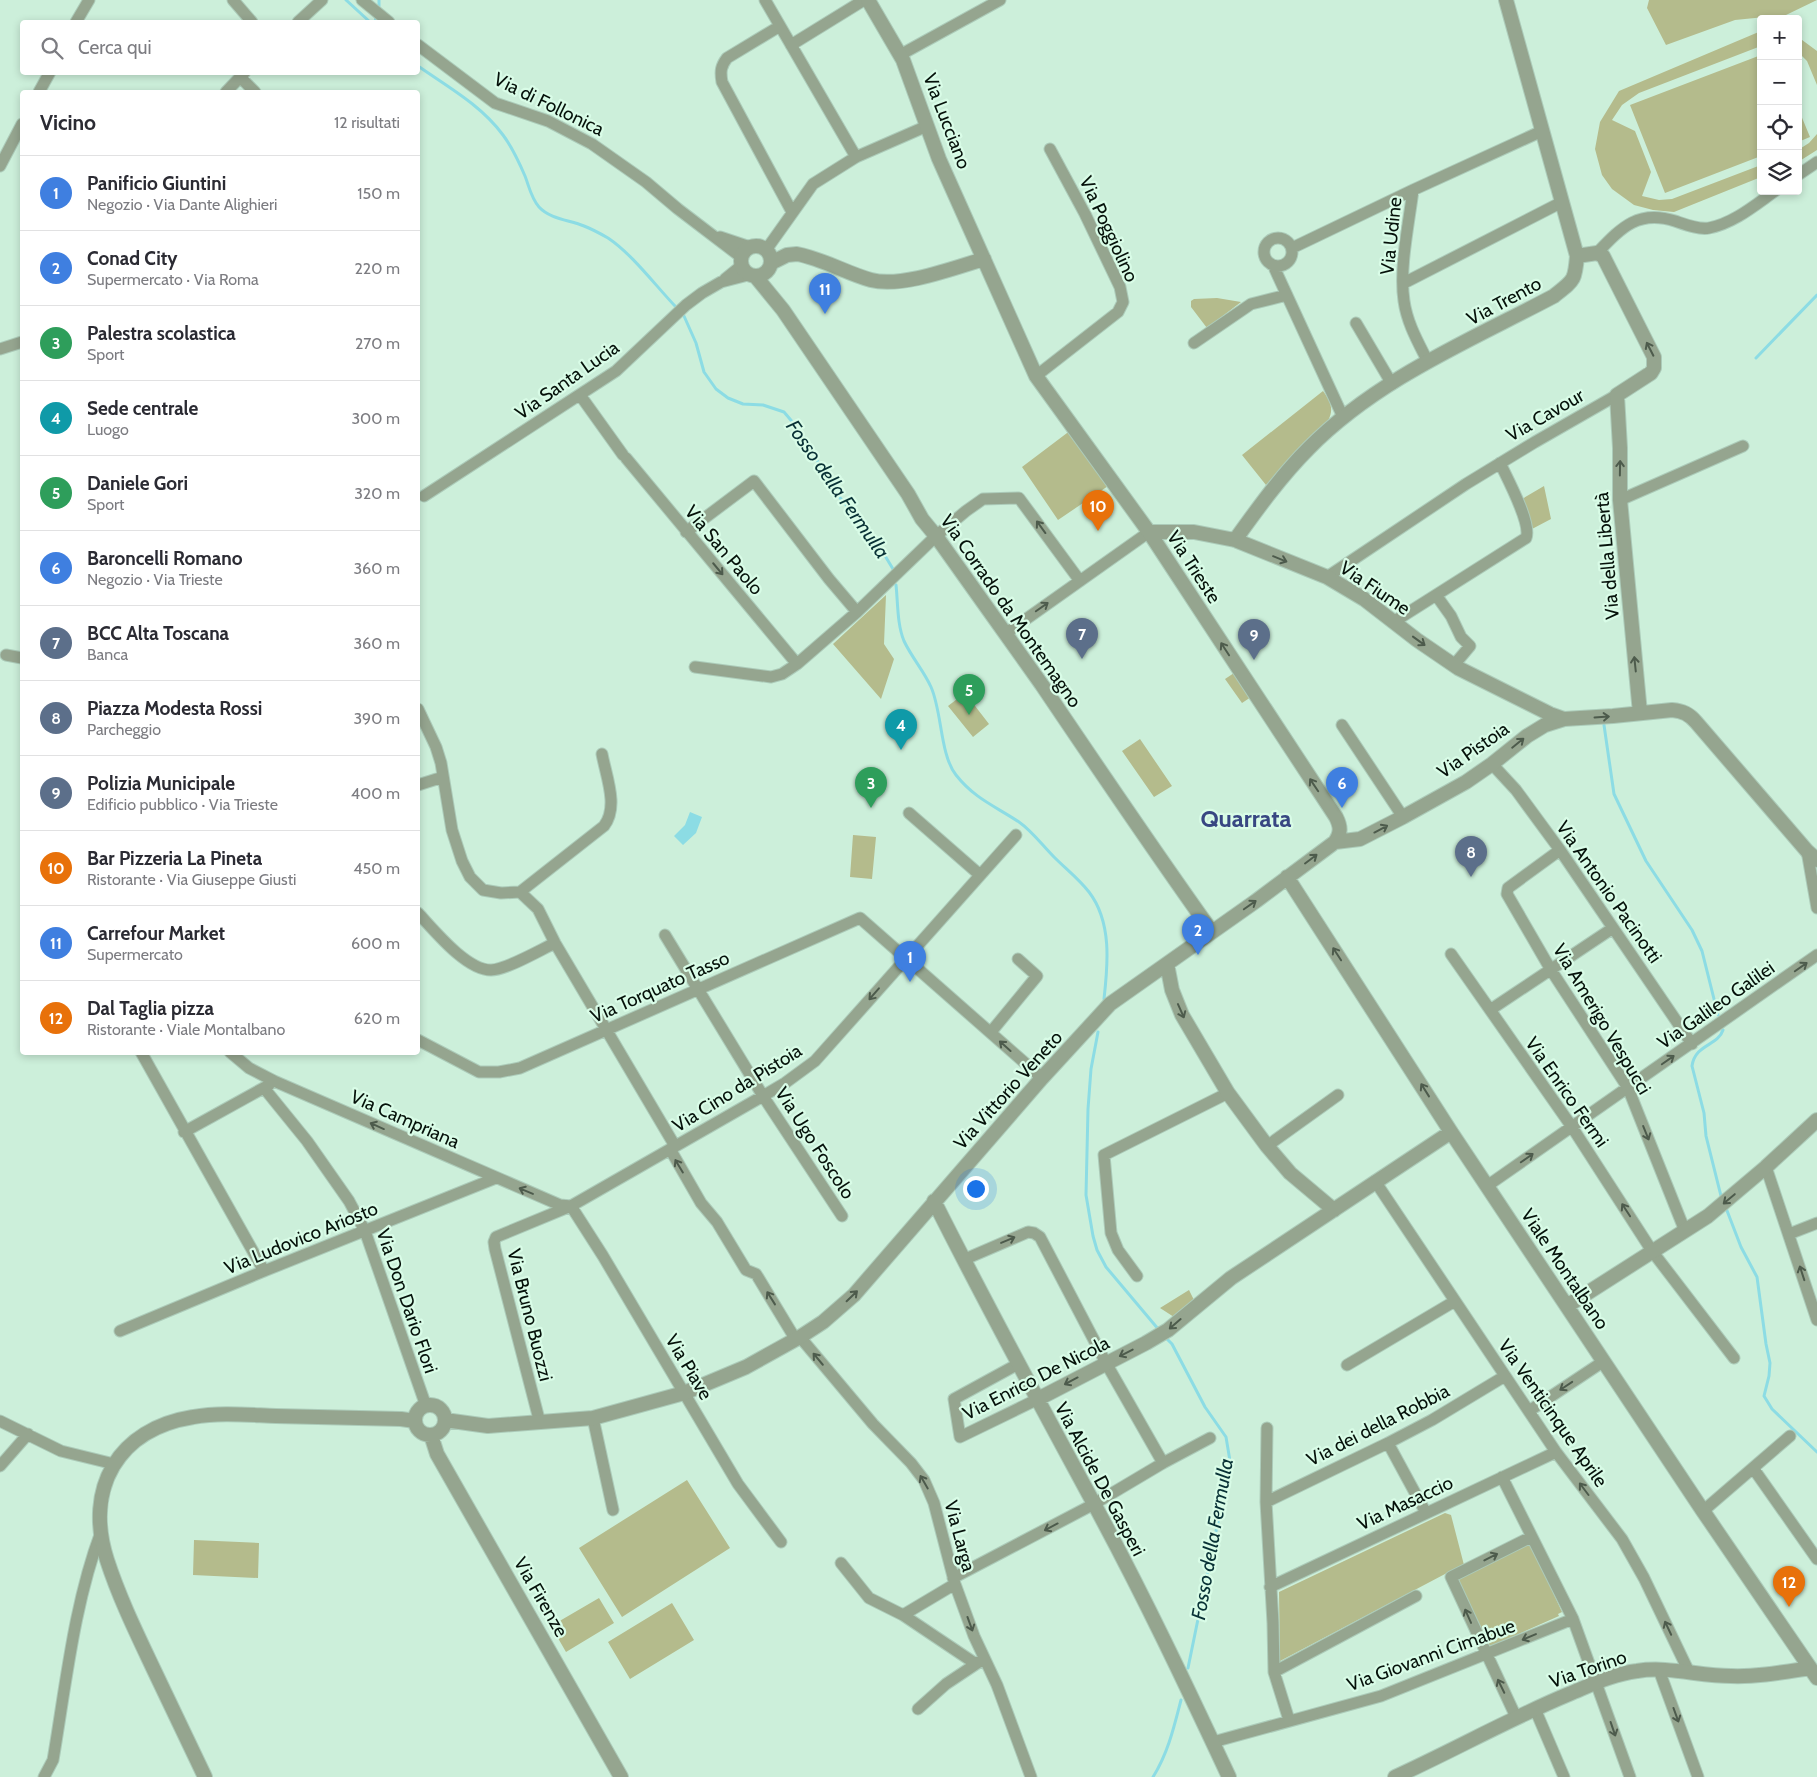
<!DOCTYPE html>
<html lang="it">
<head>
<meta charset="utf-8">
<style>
	:root { --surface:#fff; --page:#f7f7f7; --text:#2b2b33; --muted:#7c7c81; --line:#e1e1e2; --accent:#3b4dc0 }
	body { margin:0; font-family:Cabin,sans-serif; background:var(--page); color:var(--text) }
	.controls { position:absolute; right:15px; top:15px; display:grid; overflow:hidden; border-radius:5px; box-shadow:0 2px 8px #0003 }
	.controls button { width:45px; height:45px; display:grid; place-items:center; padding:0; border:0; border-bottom:1px solid var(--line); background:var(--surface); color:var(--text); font:25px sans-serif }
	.you { position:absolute; left:975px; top:1188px; width:18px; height:18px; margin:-12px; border:4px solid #fff; border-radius:50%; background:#1a73e8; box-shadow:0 0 0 8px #1a73e833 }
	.badge { display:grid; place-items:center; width:32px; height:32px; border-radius:50%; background:var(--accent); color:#fff; font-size:16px; font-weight:700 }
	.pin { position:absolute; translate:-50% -41px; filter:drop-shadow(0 1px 2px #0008) }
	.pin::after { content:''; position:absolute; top:26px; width:18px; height:15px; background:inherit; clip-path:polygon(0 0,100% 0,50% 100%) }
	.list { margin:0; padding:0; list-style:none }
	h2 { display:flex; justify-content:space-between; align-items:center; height:65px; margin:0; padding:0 20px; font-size:21px }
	h2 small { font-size:16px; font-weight:400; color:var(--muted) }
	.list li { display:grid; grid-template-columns:32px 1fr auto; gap:15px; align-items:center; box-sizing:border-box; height:75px; padding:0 20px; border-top:1px solid var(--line) }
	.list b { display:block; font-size:19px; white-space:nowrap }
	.list p { margin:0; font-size:16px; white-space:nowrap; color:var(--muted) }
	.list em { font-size:16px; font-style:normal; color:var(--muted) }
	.icon { flex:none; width:28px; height:28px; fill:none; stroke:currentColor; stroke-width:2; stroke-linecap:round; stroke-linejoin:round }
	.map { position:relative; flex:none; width:1817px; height:1777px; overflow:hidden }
	.search { position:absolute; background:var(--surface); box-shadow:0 2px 8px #0003; left:20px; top:20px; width:400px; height:55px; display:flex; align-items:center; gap:12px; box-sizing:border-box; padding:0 18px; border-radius:5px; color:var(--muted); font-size:19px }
	.panel { position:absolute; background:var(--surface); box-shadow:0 2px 8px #0003; left:20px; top:90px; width:400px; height:965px; border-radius:5px }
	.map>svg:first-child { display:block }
	.green { fill:#b4bb8c }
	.water { fill:#8cdce4 }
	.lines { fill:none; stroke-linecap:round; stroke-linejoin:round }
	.stream { stroke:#8cdce4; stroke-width:3 }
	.minor-casing { stroke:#accbb9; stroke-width:13 }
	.tertiary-casing { stroke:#accbb9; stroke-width:16 }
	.minor { stroke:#95a58f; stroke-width:11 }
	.tertiary { stroke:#95a58f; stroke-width:14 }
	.oneway { stroke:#4d5b4c }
	.labels { text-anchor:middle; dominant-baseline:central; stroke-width:4.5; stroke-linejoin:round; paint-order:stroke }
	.street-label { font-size:19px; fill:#05110a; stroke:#d9fce7 }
	.water-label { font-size:20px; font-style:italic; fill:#083135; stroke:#d9fce7 }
	.district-label { font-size:24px; font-weight:bold; fill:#384782; stroke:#d9fce7 }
</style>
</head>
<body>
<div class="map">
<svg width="1817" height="1777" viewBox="0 0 1817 1777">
	<rect width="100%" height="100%" fill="#ccefda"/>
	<path class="green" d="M1649 0H1817L1786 15 1735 20 1666 45 1647 8Z
		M1761 31V46L1639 93 1622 105 1612 120 1635 131 1651 172 1642 196 1659 200 1672 199 1761 165V177L1674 212 1653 210 1634 205 1612 189 1602 175 1595 149 1600 122 1619 91Z
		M1798 37 1817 51V85L1807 61 1798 52Z
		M1761 55V156L1665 193 1630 105Z
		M1798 108 1810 137 1798 142Z
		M1817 134V150L1798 162V150L1809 143Z
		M1217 298 1241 302 1207 328 1191 307V301L1194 299Z
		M1323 391C1331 402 1334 409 1328 421L1266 485 1242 455Z
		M1071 430 1111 484 1058 520 1022 467Z
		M1544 486 1551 519 1532 529 1522 499Z
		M886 595 884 644 894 659 881 699 833 644Z
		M1234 673 1251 697 1242 703 1225 679Z
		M965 693 989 724 973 737 948 706Z
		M1140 739 1172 786 1154 797 1122 751Z
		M853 835 876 837 872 879 850 877Z
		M1189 1290 1194 1300 1174 1317 1160 1308Z
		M687 1480 730 1548 622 1617 579 1548Z
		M1445 1513 1451 1515 1464 1565 1445 1574 1280 1661 1279 1592Z
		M194 1540 259 1543 258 1578 193 1575Z
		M1530 1542 1562 1612 1558 1614 1559 1616 1487 1648 1455 1578Z
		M599 1598 614 1623 566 1652 551 1626Z
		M672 1603 694 1640 630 1679 608 1642Z"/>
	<path class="water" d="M690 812 702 817 696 833 683 845 674 836 685 825Z"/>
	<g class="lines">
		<path class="stream" d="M346 0 370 22
			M379 6V0
			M375 22 376 17
			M418 66C448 87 481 105 503 135 512 147 519 162 525 176 529 186 531 198 539 207 550 219 569 220 584 226 592 229 601 234 608 238 632 254 655 285 675 306
			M684 316 696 343 704 372 716 389 728 398 743 404 763 405 784 412 801 432 835 492 873 536 893 569
			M1756 358 1817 295
			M896 585C898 603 897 624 904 641 912 658 924 671 931 687 942 711 940 755 956 775 975 799 995 806 1019 822 1032 831 1043 846 1054 857 1066 869 1079 879 1089 892 1112 922 1108 964 1104 999
			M1604 725 1614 794 1646 861 1692 930 1702 951 1718 1015
			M1098 1032 1091 1069 1088 1109 1086 1195 1093 1236 1097 1250 1106 1267 1159 1330
			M1721 1196 1706 1136 1704 1113 1692 1066C1695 1044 1718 1046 1723 1030
			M1726 1208 1741 1247 1757 1277 1766 1344 1770 1363 1769 1376 1764 1396 1772 1409 1817 1452
			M1165 1337 1172 1344 1205 1407 1226 1437 1230 1461 1226 1488 1216 1531 1188 1668
			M1153 1777C1168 1753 1174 1727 1181 1700"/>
		<defs>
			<path id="minor" d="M233 0 252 22
				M362 0 389 22
				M765 0 856 157
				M76 22 89 0
				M298 22 322 0
				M780 26 727 58C721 66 720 71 722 82L792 212
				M418 45 495 103 548 121 592 144 646 182 678 209 741 257
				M791 45 864 0
				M900 55 1000 0
				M240 77 255 92
				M39 92 50 72
				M226 92 245 72
				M0 166 22 124
				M1798 175 1817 162
				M1413 190C1409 223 1399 268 1404 301 1407 323 1418 342 1428 362
				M720 237 750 247
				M1264 252a14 14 0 1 1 28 0a14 14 0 1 1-28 0Z
				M1292 248 1413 190 1542 131
				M766 250 813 184 856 157 927 126
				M1597 253C1621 228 1638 209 1675 221 1684 224 1699 230 1709 228 1734 223 1755 205 1775 191
				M1273 265 1343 417
				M725 279 741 266
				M1404 283 1562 202
				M1356 323 1392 384
				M1194 343 1251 304 1287 295
				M0 349 22 342
				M1036 376 1118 312 1123 302 1120 287 1085 214 1050 149
				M580 395 623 455
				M626 458 797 664
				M424 496 616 371 686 305 702 293 721 282 748 275
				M1620 500 1743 446
				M686 532 754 481 829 579 857 612
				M1327 577 1466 484 1535 442 1617 395
				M1436 595 1451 616 1461 637 1470 646 1454 665
				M1395 621 1526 538C1532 524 1507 478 1500 463
				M1005 634 1149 532
				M6 655 22 658
				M695 667 771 677 782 674 797 664 857 612 936 536 966 511 983 499 1019 498 1080 581
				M418 709 436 747 441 763 452 830 462 861 470 877 483 890 501 893 520 892 604 826C619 807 606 776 602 754
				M1342 725 1403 817
				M1492 764 1516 790 1560 850 1692 1044
				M418 785 443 777
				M909 813 980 875
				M1560 850 1508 888 1507 894 1551 970 1628 1088 1685 1231
				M1807 851 1817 908
				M520 892 538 909 555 943 675 1146
				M418 913C434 930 466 970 491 970 506 970 540 950 555 943
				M665 935 763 1096 842 1216
				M1451 954 1572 1127 1652 1251 1734 1358
				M1490 1010 1613 928
				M991 1032 1037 976 1018 959
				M418 1040 479 1072H499L520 1068 860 918 1042 1078
				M141 1052 264 1271
				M230 1052 249 1068 274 1081 560 1205 571 1206
				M264 1088 307 1141 349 1201 365 1231 426 1406
				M184 1132 269 1085
				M1267 1146 1338 1095
				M670 1149 701 1203 717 1222 746 1270 756 1274 796 1340
				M1766 1167 1817 1320
				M1375 1181 1556 1452 1622 1539 1644 1578 1689 1672
				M1487 1186 1817 955
				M571 1206 603 1256 738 1484 781 1542
				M1789 1234 1817 1223
				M963 1260 1028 1232 1034 1233 1040 1237 1106 1363 1163 1463
				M1137 1276 1118 1250 1111 1233 1104 1155 1228 1093
				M120 1331 264 1271 496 1178
				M800 1337 873 1424 911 1463 924 1480 934 1503 955 1584 974 1636 997 1685 1031 1777
				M1018 1364 954 1399 960 1437 1036 1400
				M1347 1365 1455 1301
				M1529 1411 1604 1361
				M593 1418 613 1510
				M0 1421 61 1451 114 1464
				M540 1423 495 1249 494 1242 496 1237 571 1206 763 1096 785 1083 815 1061 1016 835
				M1267 1428 1266 1502 1273 1623 1274 1672 1289 1720
				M1388 1443 1426 1513
				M0 1466 28 1434
				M1753 1468 1817 1559
				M1502 1477 1573 1619 1630 1777
				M1266 1502 1388 1443 1432 1420 1505 1376
				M1703 1511 1790 1436
				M841 1563 869 1598 903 1615 955 1584
				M953 1578 1094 1504 1163 1463 1210 1438
				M1270 1587 1556 1452
				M903 1615 976 1664
				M1659 1670 1698 1777
				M1274 1672 1416 1596
				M918 1709 946 1684 982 1660
				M1535 1709 1564 1777
				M1516 1717 1451 1577 1531 1537
				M1213 1742 1381 1696 1573 1619
				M44 1777 53 1760C66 1684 74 1604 101 1532"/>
			<path id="tertiary" d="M741 261a15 15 0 1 1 30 0a15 15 0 1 1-30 0Z
				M1577 256 1597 253 1603 256 1654 357V368L1651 373 1617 395 1620 448V500L1640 713
				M771 263 787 255 797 254C823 259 846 273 871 280 901 288 954 268 984 259
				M756 277 783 310 908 494 922 519 936 536C971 586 1007 635 1042 685 1098 768 1154 851 1212 932
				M1149 532H1194L1235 540 1327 577 1364 599 1417 640 1458 668 1550 714 1564 719
				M1235 540C1258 508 1281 476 1309 448 1377 379 1469 341 1554 296 1574 280 1575 281 1577 256L1506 0
				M1335 842 1360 839 1403 817 1466 782 1492 764 1527 736 1545 725 1564 719 1613 716 1672 710C1683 711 1689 714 1696 722L1807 851 1817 860
				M1287 877 1451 1132 1703 1511 1817 1678
				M1167 964 1172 990 1182 1015 1228 1093 1267 1146 1290 1173 1334 1210
				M934 1201C985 1303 1039 1402 1093 1502 1142 1592 1186 1685 1229 1777
				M1567 1306 1708 1216 1766 1167 1817 1120
				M1036 1400 1146 1343 1168 1330 1231 1278 1451 1132
				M415 1420a15 15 0 1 1 30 0a15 15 0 1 1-30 0Z
				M445 1420 488 1426 593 1418 684 1393 746 1367 800 1337 823 1322 854 1295 1042 1078 1110 1004 1256 901 1335 842C1341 833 1341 827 1336 817L1149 532 1036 376 939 159 903 60 868 0
				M431 1435 437 1454 621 1777
				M205 1777C188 1741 170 1704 153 1668 136 1632 119 1597 107 1560 84 1488 118 1429 193 1417 220 1412 249 1415 276 1416 318 1417 359 1418 401 1419L415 1421
				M1395 1777C1454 1750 1509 1719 1569 1694 1591 1685 1613 1674 1637 1671 1668 1666 1699 1676 1731 1676 1757 1677 1784 1672 1810 1668"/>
		</defs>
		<use href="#minor" class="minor-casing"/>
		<use href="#tertiary" class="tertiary-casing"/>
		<use href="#minor" class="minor"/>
		<use href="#tertiary" class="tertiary"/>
	</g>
	<defs><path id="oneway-shaft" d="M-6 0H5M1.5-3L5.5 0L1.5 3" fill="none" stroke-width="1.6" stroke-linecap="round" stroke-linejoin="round" transform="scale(1.25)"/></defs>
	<g class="oneway">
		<use href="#oneway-shaft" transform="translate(1650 349) rotate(-117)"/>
		<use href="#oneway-shaft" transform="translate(1620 468) rotate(-89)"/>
		<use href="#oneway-shaft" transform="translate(1041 527) rotate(-126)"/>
		<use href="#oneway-shaft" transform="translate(1280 559) rotate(22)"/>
		<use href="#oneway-shaft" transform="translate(718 569) rotate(50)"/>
		<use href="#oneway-shaft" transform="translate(1042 607) rotate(-35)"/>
		<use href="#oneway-shaft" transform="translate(1419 641) rotate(36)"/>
		<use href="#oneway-shaft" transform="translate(1225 649) rotate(-123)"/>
		<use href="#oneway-shaft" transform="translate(1635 664) rotate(-96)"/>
		<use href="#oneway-shaft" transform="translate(1602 717) rotate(-4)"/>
		<use href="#oneway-shaft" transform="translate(1518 743) rotate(-39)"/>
		<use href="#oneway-shaft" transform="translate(1314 785) rotate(-124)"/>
		<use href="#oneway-shaft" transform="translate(1381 829) rotate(-28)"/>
		<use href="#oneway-shaft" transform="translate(1311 859) rotate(-37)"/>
		<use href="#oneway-shaft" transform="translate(1250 905) rotate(-35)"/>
		<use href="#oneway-shaft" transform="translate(1337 954) rotate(-123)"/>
		<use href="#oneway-shaft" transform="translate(1801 967) rotate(-35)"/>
		<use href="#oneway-shaft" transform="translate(874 994) rotate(131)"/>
		<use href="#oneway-shaft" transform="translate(1181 1011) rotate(66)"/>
		<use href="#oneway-shaft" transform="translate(1005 1046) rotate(-138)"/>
		<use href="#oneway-shaft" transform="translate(1668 1060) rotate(-35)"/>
		<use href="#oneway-shaft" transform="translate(1425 1090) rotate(-122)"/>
		<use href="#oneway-shaft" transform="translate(377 1126) rotate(-156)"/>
		<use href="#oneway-shaft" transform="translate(1646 1133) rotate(68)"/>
		<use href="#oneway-shaft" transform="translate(1527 1158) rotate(-35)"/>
		<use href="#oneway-shaft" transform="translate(679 1166) rotate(-121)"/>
		<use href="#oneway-shaft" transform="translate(526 1191) rotate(-157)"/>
		<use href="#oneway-shaft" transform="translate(1729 1199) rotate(140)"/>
		<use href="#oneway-shaft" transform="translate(1626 1210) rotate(-123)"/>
		<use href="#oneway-shaft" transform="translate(1008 1240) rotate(-23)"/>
		<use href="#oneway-shaft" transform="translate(1802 1273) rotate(-108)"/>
		<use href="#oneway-shaft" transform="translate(852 1296) rotate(-44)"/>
		<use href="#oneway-shaft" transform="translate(771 1298) rotate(-122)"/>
		<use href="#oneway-shaft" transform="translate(1175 1324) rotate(139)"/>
		<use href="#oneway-shaft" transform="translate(1126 1353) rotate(153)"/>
		<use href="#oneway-shaft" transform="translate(818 1359) rotate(-130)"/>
		<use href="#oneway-shaft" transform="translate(1071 1381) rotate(152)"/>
		<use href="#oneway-shaft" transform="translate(1566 1386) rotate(146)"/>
		<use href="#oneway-shaft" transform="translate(924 1482) rotate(-120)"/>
		<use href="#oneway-shaft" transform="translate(1584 1489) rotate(-127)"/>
		<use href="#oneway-shaft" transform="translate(1051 1527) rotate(152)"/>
		<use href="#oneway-shaft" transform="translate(1491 1557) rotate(-27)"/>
		<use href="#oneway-shaft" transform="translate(1468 1616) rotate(-114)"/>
		<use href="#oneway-shaft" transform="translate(970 1624) rotate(70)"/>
		<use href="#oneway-shaft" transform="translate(1668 1628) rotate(-115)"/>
		<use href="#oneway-shaft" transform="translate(1529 1637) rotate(157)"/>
		<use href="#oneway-shaft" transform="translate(1501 1686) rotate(-116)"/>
		<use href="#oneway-shaft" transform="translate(1676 1715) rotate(70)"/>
		<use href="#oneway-shaft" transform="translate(1613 1729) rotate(71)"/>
	</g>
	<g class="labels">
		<g class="street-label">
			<text transform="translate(549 104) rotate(26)">Via di Follonica</text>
			<text transform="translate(947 121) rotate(69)">Via Lucciano</text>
			<text transform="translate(1109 229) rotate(65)">Via Poggiolino</text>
			<text transform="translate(1391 236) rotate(-84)">Via Udine</text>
			<text transform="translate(1504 301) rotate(-28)">Via Trento</text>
			<text transform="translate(567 380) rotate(-35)">Via Santa Lucia</text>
			<text transform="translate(1545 415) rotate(-30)">Via Cavour</text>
			<text transform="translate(724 550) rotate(50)">Via San Paolo</text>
			<text transform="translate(1607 556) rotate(-95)">Via della Libertà</text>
			<text transform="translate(1194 567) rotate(57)">Via Trieste</text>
			<text transform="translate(1375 588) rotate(34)">Via Fiume</text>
			<text transform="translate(1011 611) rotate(55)">Via Corrado da Montemagno</text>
			<text transform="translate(1473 750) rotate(-35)">Via Pistoia</text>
			<text transform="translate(1609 892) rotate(55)">Via Antonio Pacinotti</text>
			<text transform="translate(660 987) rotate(-24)">Via Torquato Tasso</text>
			<text transform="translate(1716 1005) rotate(-35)">Via Galileo Galilei</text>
			<text transform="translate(1602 1019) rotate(59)">Via Amerigo Vespucci</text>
			<text transform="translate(737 1088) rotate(-32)">Via Cino da Pistoia</text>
			<text transform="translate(1008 1090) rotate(-48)">Via Vittorio Veneto</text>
			<text transform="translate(1567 1092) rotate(55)">Via Enrico Fermi</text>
			<text transform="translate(405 1119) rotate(24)">Via Campriana</text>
			<text transform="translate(815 1143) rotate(57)">Via Ugo Foscolo</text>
			<text transform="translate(301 1238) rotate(-22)">Via Ludovico Ariosto</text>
			<text transform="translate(1565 1269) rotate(56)">Viale Montalbano</text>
			<text transform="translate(407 1301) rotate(71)">Via Don Dario Flori</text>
			<text transform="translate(530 1315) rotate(76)">Via Bruno Buozzi</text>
			<text transform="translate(689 1367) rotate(59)">Via Piave</text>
			<text transform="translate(1036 1378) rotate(-27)">Via Enrico De Nicola</text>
			<text transform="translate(1553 1413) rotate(55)">Via Venticinque Aprile</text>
			<text transform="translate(1378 1425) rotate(-27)">Via dei della Robbia</text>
			<text transform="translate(1100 1479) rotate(62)">Via Alcide De Gasperi</text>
			<text transform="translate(1405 1503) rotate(-25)">Via Masaccio</text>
			<text transform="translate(960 1536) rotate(75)">Via Larga</text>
			<text transform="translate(541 1597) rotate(60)">Via Firenze</text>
			<text transform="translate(1431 1655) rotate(-20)">Via Giovanni Cimabue</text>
			<text transform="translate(1588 1669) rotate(-19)">Via Torino</text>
		</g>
		<g class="water-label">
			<text transform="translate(838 489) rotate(55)">Fosso della Fermulla</text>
			<text transform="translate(1212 1539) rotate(-80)">Fosso della Fermulla</text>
		</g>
		<g class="district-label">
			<text x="1246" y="818">Quarrata</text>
		</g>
	</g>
</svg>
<div class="controls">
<button>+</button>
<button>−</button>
<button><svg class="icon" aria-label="locate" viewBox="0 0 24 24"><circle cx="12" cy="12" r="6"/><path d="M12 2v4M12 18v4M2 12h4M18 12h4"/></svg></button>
<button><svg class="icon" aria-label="layers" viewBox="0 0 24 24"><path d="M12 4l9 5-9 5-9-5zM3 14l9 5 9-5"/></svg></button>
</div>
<div class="you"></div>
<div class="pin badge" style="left:910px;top:982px;background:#3f7fe0">1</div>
<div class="pin badge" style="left:1198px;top:955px;background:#3f7fe0">2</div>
<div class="pin badge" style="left:871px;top:808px;background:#2e9e5b">3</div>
<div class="pin badge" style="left:901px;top:750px;background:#0f9aa8">4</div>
<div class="pin badge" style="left:969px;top:715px;background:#2e9e5b">5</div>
<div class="pin badge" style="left:1342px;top:808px;background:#3f7fe0">6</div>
<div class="pin badge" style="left:1082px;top:659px;background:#5c6f8a">7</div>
<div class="pin badge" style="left:1471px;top:877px;background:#5c6f8a">8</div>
<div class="pin badge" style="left:1254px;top:660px;background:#5c6f8a">9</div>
<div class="pin badge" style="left:1098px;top:531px;background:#e8710a">10</div>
<div class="pin badge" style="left:825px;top:314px;background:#3f7fe0">11</div>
<div class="pin badge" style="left:1789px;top:1607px;background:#e8710a">12</div>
<div class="search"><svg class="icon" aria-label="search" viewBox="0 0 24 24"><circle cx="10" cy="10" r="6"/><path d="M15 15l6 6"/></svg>Cerca qui</div>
<section class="panel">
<h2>Vicino<small>12 risultati</small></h2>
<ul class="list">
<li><span class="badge" style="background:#3f7fe0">1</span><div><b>Panificio Giuntini</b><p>Negozio · Via Dante Alighieri</p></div><em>150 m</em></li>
<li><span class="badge" style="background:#3f7fe0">2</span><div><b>Conad City</b><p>Supermercato · Via Roma</p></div><em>220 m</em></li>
<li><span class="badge" style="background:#2e9e5b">3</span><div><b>Palestra scolastica</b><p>Sport</p></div><em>270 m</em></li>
<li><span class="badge" style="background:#0f9aa8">4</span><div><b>Sede centrale</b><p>Luogo</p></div><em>300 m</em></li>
<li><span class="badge" style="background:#2e9e5b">5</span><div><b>Daniele Gori</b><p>Sport</p></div><em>320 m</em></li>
<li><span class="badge" style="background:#3f7fe0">6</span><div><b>Baroncelli Romano</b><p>Negozio · Via Trieste</p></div><em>360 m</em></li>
<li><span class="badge" style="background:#5c6f8a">7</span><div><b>BCC Alta Toscana</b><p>Banca</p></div><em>360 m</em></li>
<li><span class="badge" style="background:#5c6f8a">8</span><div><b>Piazza Modesta Rossi</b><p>Parcheggio</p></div><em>390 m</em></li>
<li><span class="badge" style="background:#5c6f8a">9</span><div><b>Polizia Municipale</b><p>Edificio pubblico · Via Trieste</p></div><em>400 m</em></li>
<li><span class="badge" style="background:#e8710a">10</span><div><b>Bar Pizzeria La Pineta</b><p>Ristorante · Via Giuseppe Giusti</p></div><em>450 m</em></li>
<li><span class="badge" style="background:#3f7fe0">11</span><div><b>Carrefour Market</b><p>Supermercato</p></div><em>600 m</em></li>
<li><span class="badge" style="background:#e8710a">12</span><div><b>Dal Taglia pizza</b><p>Ristorante · Viale Montalbano</p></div><em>620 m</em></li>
</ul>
</section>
</div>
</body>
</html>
